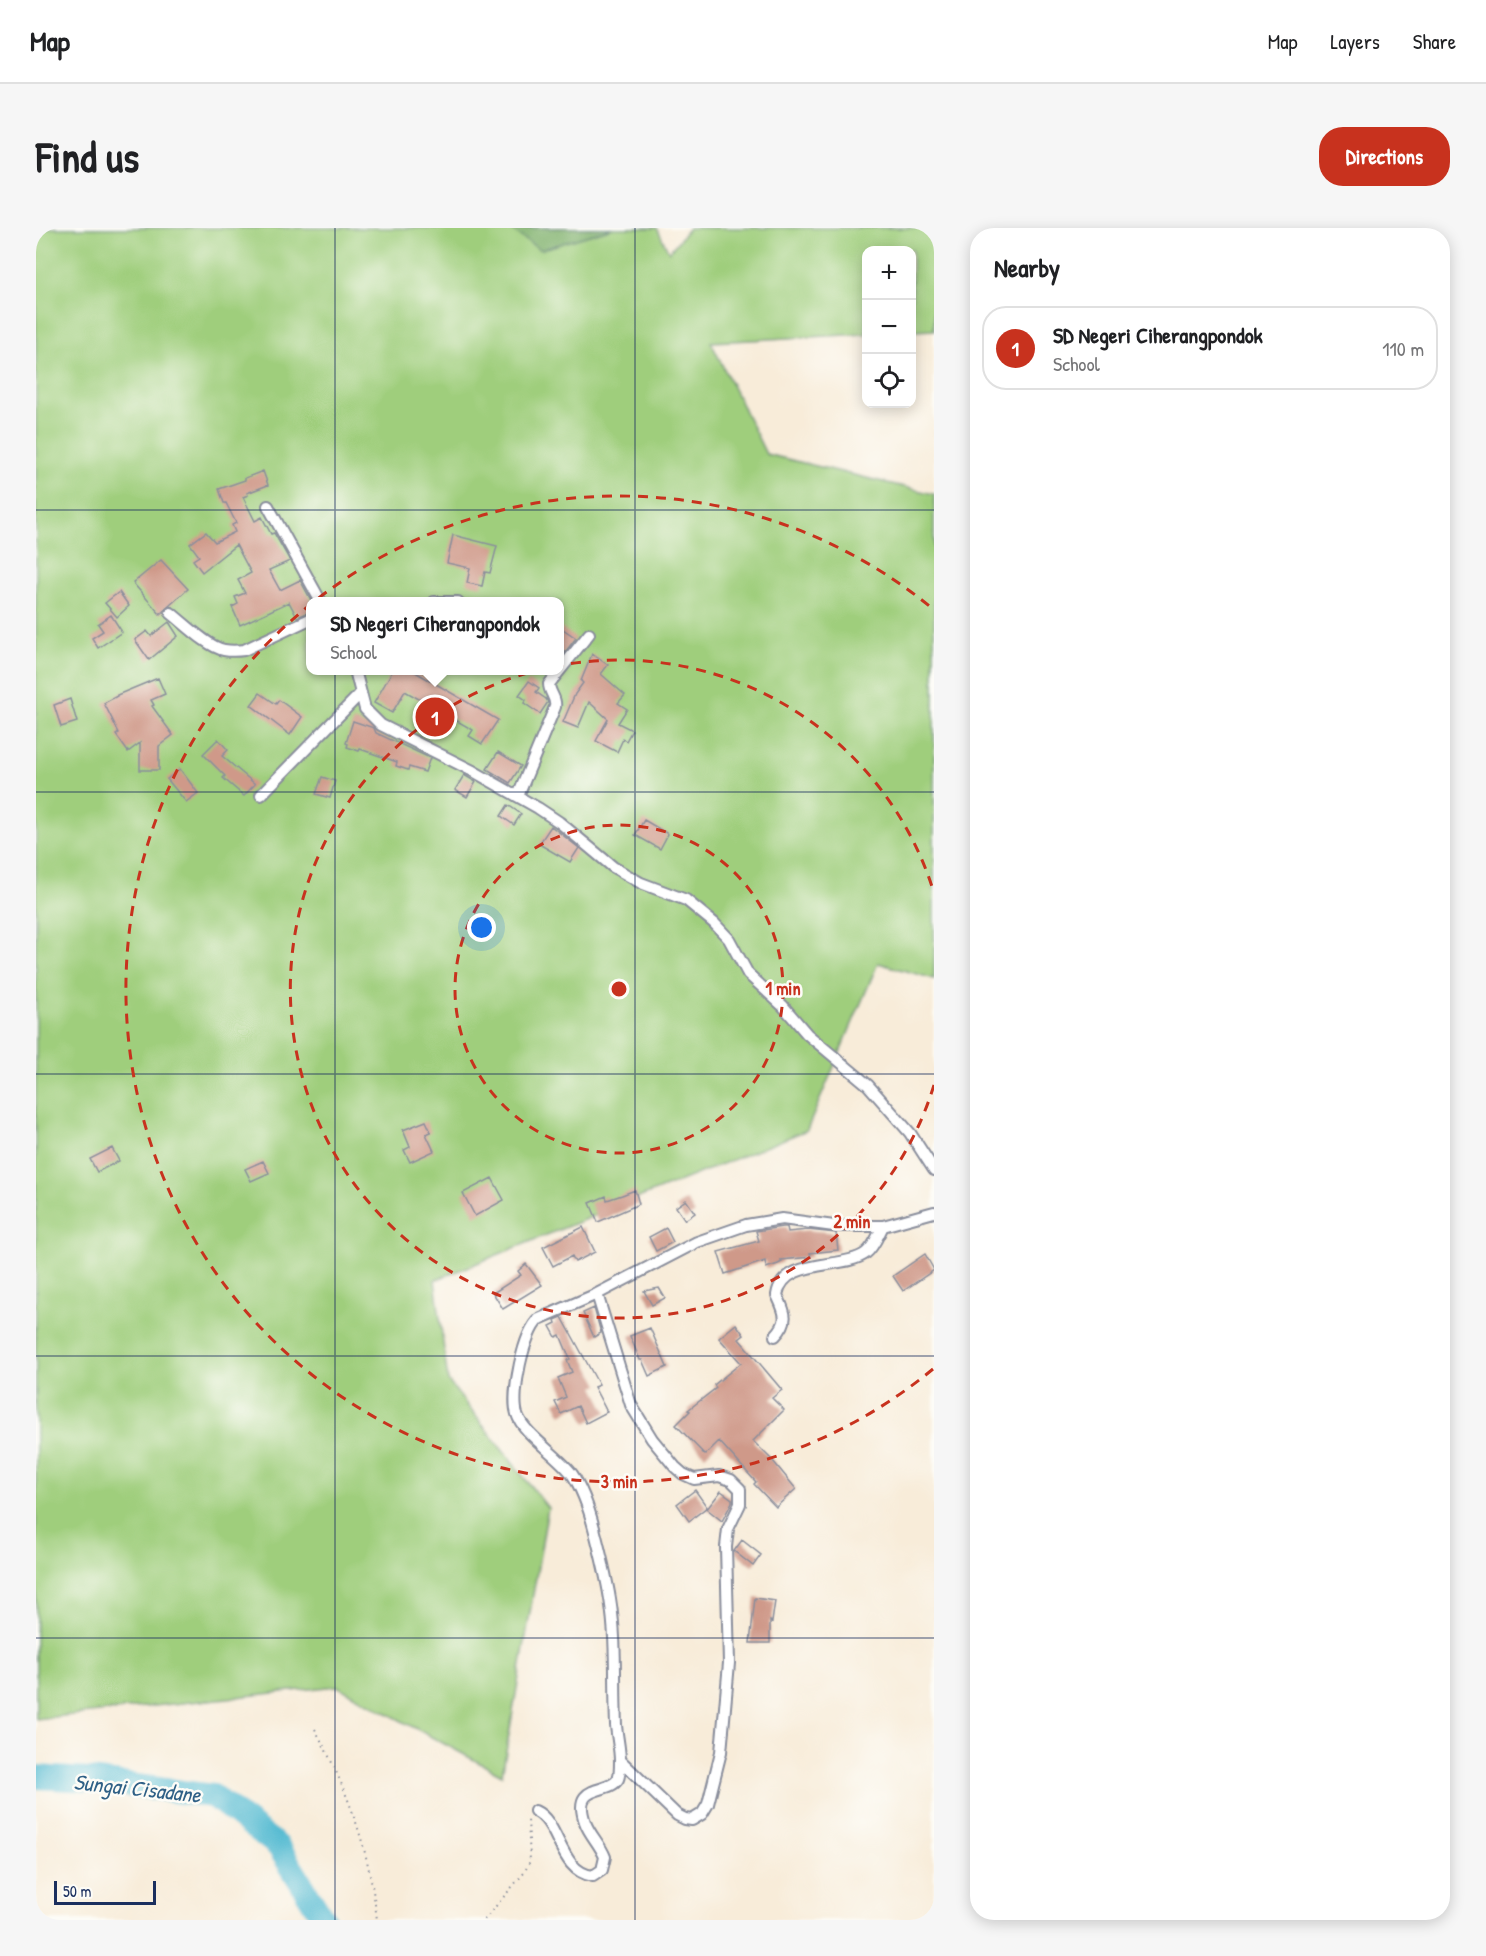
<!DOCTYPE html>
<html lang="en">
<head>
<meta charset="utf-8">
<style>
	:root { --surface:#fff; --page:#f6f6f6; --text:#202124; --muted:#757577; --line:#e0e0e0; --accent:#c8321e }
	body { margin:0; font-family:"Patrick Hand",sans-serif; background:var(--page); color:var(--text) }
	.controls { position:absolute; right:18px; top:18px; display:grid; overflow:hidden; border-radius:12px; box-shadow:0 3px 15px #0003 }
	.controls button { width:54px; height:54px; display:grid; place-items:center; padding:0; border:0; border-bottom:2px solid var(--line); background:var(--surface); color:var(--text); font:30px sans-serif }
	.scale { position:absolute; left:18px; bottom:15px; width:102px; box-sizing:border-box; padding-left:6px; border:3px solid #1b2f5e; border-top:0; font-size:16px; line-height:21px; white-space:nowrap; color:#1b2f5e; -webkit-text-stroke:4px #fdfcf7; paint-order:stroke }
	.you { position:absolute; left:446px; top:700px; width:21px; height:21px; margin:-15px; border:4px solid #fff; border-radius:50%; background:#1a73e8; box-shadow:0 0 0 9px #1a73e833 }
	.badge { display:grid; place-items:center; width:39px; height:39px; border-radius:50%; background:var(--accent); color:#fff; font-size:20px; font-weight:700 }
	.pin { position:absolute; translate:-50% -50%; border:3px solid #fff; box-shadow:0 2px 6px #0006 }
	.popup { position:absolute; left:270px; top:369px; width:258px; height:78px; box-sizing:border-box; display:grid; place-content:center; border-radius:12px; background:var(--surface); filter:drop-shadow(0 2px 4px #0005); font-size:20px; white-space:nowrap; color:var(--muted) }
	.popup b { font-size:22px; color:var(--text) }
	.popup::after { content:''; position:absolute; left:50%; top:100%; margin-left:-12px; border:12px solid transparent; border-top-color:var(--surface) }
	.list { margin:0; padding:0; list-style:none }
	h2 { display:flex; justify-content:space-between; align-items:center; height:78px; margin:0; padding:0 24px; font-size:26px }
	h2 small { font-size:20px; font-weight:400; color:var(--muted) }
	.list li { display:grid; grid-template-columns:39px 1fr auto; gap:18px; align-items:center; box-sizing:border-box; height:84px; margin:0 12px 12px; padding:0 12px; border:2px solid var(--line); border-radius:24px }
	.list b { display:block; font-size:22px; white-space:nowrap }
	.list p { margin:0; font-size:20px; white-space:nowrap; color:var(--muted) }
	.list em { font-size:20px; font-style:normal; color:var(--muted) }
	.icon { flex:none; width:33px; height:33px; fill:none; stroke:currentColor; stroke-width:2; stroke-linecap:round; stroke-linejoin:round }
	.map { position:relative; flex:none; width:898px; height:1692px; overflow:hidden; border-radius:24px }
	header { display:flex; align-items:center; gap:36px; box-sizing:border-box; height:84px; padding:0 30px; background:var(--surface); border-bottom:2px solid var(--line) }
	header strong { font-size:28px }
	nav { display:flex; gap:33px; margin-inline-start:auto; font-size:21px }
	.intro { display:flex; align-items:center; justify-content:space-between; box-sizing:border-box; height:144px; padding:0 36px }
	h1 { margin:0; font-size:42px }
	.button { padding:15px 27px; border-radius:24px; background:var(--accent); color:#fff; font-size:21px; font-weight:700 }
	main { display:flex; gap:36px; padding:0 36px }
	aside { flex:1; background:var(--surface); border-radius:24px; box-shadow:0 3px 15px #0003 }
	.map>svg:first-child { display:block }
	.green { fill:#9fce7c; stroke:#5d7e6d; stroke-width:1.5; fill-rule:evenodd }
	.forest { fill:#7fb16c; stroke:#4d7065; stroke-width:1.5 }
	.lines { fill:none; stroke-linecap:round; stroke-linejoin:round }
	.river { stroke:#53bad1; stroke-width:24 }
	.building { fill:#cf9989 }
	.street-casing { stroke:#8a8e9c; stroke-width:14 }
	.path { stroke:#8a8e9c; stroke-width:2; stroke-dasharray:1.5 4.5; stroke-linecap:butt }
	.street { stroke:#fff; stroke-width:10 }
	.grid { fill:none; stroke:#1b2f5e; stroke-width:1.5; stroke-opacity:0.55 }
	.ring { fill:none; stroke:#c8321e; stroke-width:3; stroke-dasharray:10 8 }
	.labels { text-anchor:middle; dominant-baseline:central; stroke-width:5; stroke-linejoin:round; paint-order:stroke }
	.water-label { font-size:22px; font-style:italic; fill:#2f6086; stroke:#fdfcf7 }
	.centre { fill:#c8321e; stroke:#fdfcf7; stroke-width:3 }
	.ring-label { font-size:18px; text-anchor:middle; font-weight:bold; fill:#c8321e; stroke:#fdfcf7; stroke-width:5; stroke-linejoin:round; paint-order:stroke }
</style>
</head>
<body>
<header>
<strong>Map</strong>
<nav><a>Map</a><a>Layers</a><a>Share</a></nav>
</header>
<div class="intro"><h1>Find us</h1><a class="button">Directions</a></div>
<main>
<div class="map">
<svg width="898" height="1692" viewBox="0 0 898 1692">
	<rect width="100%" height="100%" fill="#fdfcf7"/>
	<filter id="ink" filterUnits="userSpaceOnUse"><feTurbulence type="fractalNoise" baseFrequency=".0167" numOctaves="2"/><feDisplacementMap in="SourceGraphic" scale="12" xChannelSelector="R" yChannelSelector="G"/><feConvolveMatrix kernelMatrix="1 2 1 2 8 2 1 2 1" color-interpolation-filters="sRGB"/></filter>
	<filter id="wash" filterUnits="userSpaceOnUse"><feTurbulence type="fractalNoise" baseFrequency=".008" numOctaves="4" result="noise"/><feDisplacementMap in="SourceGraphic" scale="24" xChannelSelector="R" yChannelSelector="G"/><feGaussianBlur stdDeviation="1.35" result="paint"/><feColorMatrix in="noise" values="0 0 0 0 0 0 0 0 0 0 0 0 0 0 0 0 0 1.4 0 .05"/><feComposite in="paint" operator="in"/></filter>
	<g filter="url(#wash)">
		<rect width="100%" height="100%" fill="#f8ecd9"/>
		<path class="green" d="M0 0H621L633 24 653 0H898V102L876 103V22H830V106L675 114 730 226 898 266V751L842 735 771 902 399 1052 412 1153 512 1280 466 1547 301 1458 0 1491ZM274 374H524V442H274Z"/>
		<path class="forest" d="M472 0H577L504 22Z"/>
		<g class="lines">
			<path class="river" d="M0 1549 53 1552 177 1568 242 1618 288 1692"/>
		</g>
		<g id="blocks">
			<path class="building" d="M227 243 232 257 211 265 212 267 207 269 219 293 226 289 235 306 238 305 254 333 233 342 244 362 264 352 276 374H274V384L261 389 253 374 204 397 196 379 202 376 199 369 209 365 202 352 215 345 200 317 166 344 157 332 163 328 154 316 170 304 179 314 199 304 196 297 200 295 190 275H188L183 261 209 252V250Z
				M417 307 461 318 454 345 449 344 446 358 431 355 434 340 411 335Z
				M125 332 152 361 124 386 97 355Z
				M83 364 93 378 81 389 69 375Z
				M75 387 86 404 62 420 56 410 67 403 62 396Z
				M133 394 142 408 113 432 99 412 111 403 115 408Z
				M524 399 540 410 524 431Z
				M556 426 572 437 565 446 589 467 582 475 591 481 582 495 596 502 590 513 587 511 581 524 560 513 572 491 553 474 542 500 527 494 539 466 547 455 545 453Z
				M357 442H376L462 492 446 516 433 508 437 502 369 463 356 485 338 475Z
				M122 450 129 466 115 472 118 477 116 478 137 507 123 518V542H104V515L92 524 80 507 83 505 68 475 81 468V467Z
				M493 453 503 460 500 464 510 471 512 474 504 486 488 475 490 472 483 467Z
				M224 465 240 476 243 472 266 489 254 507 215 477Z
				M34 471 41 494 25 499 18 477Z
				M317 493 338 500 340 505 394 530 389 544 373 539 372 542 360 538 361 534 324 521 323 523 311 519 312 516 310 515Z
				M182 511 192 522 186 528 219 556 208 568 187 550 189 548 167 526Z
				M462 524 485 538 474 555 451 541Z
				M144 541 162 565 150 574 131 551Z
				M428 547 440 554 431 569 419 562Z
				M286 549 299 553 294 570 280 566Z
				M472 577 485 586 478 597 465 588Z
				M608 592 632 606 624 621 599 607Z
				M515 598 543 620 534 634 503 616Z
				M390 893 395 904 390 906 398 923 374 934 368 922 374 919 367 902Z
				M76 920 83 933 61 944 54 931Z
				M227 933 233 945 215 953 209 941Z
				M456 950 468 972 439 988 427 965Z
				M599 962 603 976 562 994 554 975 570 968 571 972 586 967Z
				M650 972 659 985 649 992 640 979Z
				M547 999 559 1024 539 1034 536 1028 517 1038 507 1019Z
				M746 999H751L752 1004 772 1002 800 1005 802 1022 774 1025 775 1029 745 1032 746 1034 742 1036 730 1040 729 1033 689 1046 682 1024 723 1013 720 1003Z
				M630 1000 637 1014 620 1023 613 1009Z
				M889 1026 898 1042 867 1063 857 1048Z
				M490 1036 506 1057 467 1081 457 1065 485 1047 482 1043Z
				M623 1060 629 1070 616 1077 608 1063Z
				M558 1080 565 1105 558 1109 547 1085Z
				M526 1089 563 1157 558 1159 571 1184 550 1195 542 1178 525 1186 519 1174 530 1169 522 1150 536 1144 531 1132 534 1131 524 1107 520 1109 514 1098 520 1095 519 1092Z
				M700 1096 708 1107 703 1111 746 1162 736 1170 748 1182 717 1213 737 1233 760 1261 740 1279 718 1256 720 1254 683 1213 669 1227 640 1197 654 1183 652 1182 680 1160 678 1157 705 1135 683 1110Z
				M614 1100 631 1139 613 1148 606 1132H604L594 1108Z
				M659 1262 671 1279 653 1293 641 1276Z
				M685 1263 696 1271V1274L686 1293 671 1281Z
				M706 1312 725 1327 717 1338 698 1323Z
				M719 1370 739 1373 736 1394 734 1393V1415H714Z"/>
		</g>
	</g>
	<g filter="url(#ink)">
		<use href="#blocks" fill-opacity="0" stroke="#8a8e9c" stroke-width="1.5"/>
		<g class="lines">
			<defs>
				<path id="street" d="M232 278 285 374
					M398 374H422
					M135 385C148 395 172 419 188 422 194 423 201 423 208 422L274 391
					M319 442 329 481 345 497 437 543 502 580 523 594 577 639 605 655 650 672 678 695 693 711 712 746 747 778 771 806 832 857 874 905 898 942
					M225 567 324 466
					M482 568 519 479C521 470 513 465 513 456L553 406
					M561 1066 595 1177 616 1211 639 1239 647 1246 658 1251 683 1248 695 1252 704 1261V1276L692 1301 690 1319 693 1435 685 1524 672 1576 666 1586 656 1592 649 1591 641 1587 584 1532
					M739 1108C754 1093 749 1084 741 1067 747 1029 808 1042 830 1025 838 1019 842 1007 847 998
					M499 1583C524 1594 523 1644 557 1648L566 1642 569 1629C564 1616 553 1606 549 1594 535 1554 573 1567 582 1551 584 1547 584 1539 584 1533 584 1521 581 1509 580 1497 578 1455 581 1413 574 1371 570 1347 564 1323 558 1300 553 1281 547 1262 536 1246 523 1228 487 1206 481 1186 475 1167 487 1105 503 1091L561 1066 661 1014 710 997 746 991 798 998H847L898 984"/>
			</defs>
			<use href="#street" class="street-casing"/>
			<path class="path" d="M279 1501C313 1565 333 1620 341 1692
				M448 1692 488 1645 494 1633 492 1591"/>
			<use href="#street" class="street"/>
		</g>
	</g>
	<path class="grid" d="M299 0V1692M599 0V1692M0 282H898M0 564H898M0 846H898M0 1128H898M0 1410H898"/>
	<g class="ring">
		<circle cx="583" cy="761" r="164"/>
		<path d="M898 857A329 329 0 1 1 898 665"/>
		<path d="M897 1141A493 493 0 1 1 897 381"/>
	</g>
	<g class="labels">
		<g class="water-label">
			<text transform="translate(101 1560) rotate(6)">Sungai Cisadane</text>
		</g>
	</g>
	<circle cx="583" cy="761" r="9" class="centre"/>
	<g class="ring-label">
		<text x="747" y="767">1 min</text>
		<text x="816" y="1000">2 min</text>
		<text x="583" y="1260">3 min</text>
	</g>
</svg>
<div class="controls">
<button>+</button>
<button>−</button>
<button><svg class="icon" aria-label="locate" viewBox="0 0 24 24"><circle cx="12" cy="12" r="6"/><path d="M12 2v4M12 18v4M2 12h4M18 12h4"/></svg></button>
</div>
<div class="scale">50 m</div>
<div class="you"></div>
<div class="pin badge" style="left:399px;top:489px">1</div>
<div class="popup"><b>SD Negeri Ciherangpondok</b>School</div>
</div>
<aside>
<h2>Nearby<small></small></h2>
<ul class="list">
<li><span class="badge">1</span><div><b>SD Negeri Ciherangpondok</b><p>School</p></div><em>110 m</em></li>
</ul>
</aside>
</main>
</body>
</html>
